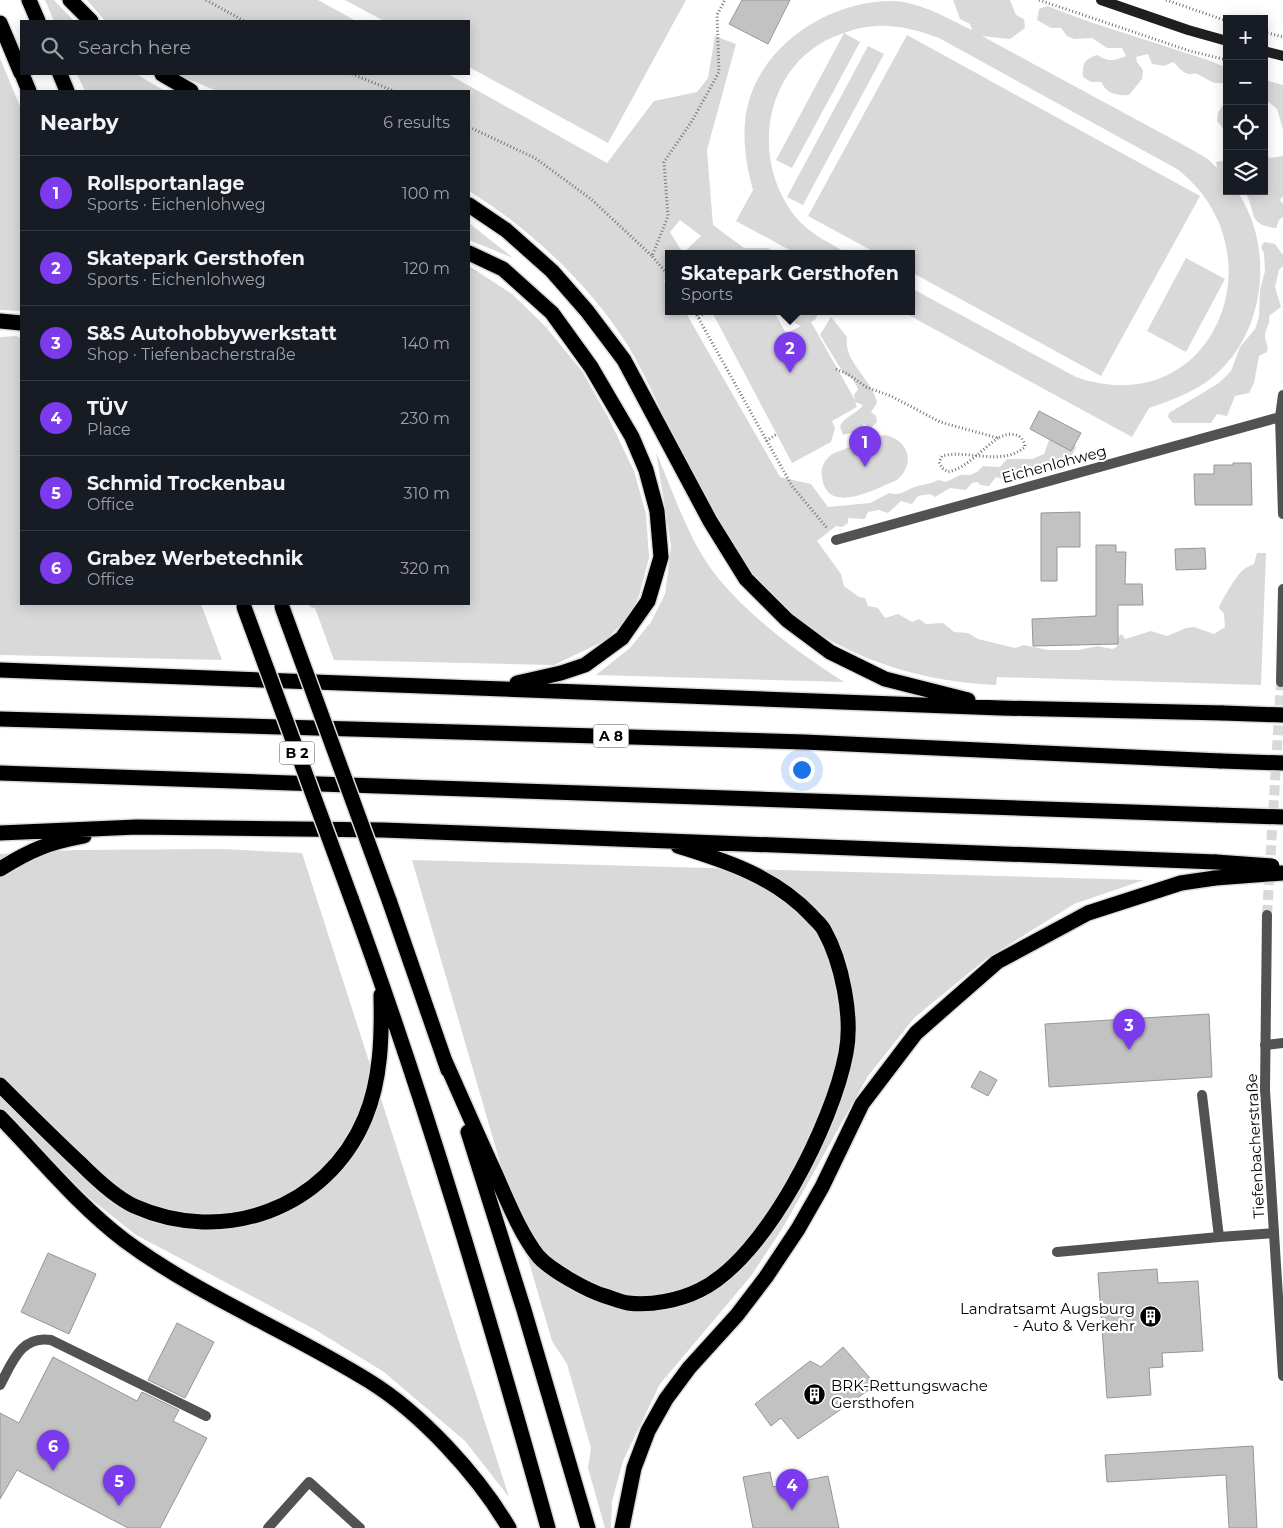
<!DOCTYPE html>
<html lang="en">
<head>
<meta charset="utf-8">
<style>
	:root { --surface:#171b24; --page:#242831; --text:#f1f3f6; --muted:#9ea1a6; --line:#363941; --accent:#7c3aed }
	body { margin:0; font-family:Montserrat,sans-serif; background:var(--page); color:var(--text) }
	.controls { position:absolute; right:15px; top:15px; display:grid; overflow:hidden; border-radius:0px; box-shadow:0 2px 12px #0003 }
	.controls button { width:45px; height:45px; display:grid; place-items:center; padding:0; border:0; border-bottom:1px solid var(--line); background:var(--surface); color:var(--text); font:25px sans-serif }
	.you { position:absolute; left:801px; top:769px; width:18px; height:18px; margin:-12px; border:4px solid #fff; border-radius:50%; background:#1a73e8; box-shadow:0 0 0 8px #1a73e833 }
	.badge { display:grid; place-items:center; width:32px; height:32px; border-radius:50%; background:var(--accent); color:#fff; font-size:16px; font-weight:700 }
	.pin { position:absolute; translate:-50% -41px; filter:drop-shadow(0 1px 2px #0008) }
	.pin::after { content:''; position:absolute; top:26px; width:18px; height:15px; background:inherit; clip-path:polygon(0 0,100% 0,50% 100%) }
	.popup { position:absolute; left:665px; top:250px; width:250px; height:65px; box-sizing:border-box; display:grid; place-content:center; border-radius:0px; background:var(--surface); filter:drop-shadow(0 1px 4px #0005); font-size:16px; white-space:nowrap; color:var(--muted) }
	.popup b { font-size:19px; color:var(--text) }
	.popup::after { content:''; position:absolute; left:50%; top:100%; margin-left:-10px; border:10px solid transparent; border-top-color:var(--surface) }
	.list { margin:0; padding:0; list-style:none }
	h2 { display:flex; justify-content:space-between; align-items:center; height:65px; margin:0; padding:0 20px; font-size:21px }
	h2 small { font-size:16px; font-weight:400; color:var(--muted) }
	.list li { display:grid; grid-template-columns:32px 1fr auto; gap:15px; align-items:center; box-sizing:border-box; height:75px; padding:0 20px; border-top:1px solid var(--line) }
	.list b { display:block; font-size:19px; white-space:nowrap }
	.list p { margin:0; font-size:16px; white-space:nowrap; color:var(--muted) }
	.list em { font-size:16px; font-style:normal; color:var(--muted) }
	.icon { flex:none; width:28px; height:28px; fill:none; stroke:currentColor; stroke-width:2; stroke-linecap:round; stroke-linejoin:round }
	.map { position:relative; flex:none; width:1283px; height:1528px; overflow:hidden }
	.search { position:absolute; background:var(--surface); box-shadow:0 2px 12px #0003; left:20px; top:20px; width:450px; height:55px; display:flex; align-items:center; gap:12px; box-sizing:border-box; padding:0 18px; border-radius:0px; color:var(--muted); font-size:19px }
	.panel { position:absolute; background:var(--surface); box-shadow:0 2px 12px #0003; left:20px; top:90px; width:450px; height:515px; border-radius:0px }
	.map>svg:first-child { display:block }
	.green { fill:#d9d9d9; fill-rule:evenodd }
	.building { fill:#c2c2c2; stroke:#969696 }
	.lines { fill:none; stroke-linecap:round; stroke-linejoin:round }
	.street-tunnel { stroke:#d9d9d9; stroke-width:10; stroke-dasharray:10 5; stroke-linecap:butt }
	.highway-casing { stroke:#dbdbdb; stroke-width:18 }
	.path { stroke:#747474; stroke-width:3; stroke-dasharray:1 2.5; stroke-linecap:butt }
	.lane { stroke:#525252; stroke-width:10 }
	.street { stroke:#525252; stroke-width:10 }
	.secondary { stroke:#1f1f1f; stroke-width:10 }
	.highway { stroke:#000; stroke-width:15 }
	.highway-bridge-casing { stroke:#dbdbdb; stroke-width:18; stroke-linecap:butt }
	.highway-bridge { stroke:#000; stroke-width:15 }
	.labels { text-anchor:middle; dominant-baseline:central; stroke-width:4.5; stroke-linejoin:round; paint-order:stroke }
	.shield { fill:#fff; stroke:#4c4c4c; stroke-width:1 }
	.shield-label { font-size:14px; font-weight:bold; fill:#000 }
	.street-label { font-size:15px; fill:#000; stroke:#fff }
	.poi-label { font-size:15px; fill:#000; stroke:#fff; text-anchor:end }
</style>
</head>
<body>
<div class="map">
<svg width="1283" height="1528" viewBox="0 0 1283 1528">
	<rect width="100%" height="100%" fill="#fff"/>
	<path class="green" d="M45 0H54L74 21H54Z
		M87 0H318L356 21H105Z
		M345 0H686L608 143 469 67V21H384Z
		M953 0H1010L1016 15 1024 19 1025 28 1010 39 982 36 1189 148 1208 159 1217 168 1216 162 1227 160V191H1237C1275 247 1266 332 1214 376 1195 392 1172 400 1149 408L1132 437 903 312H911V288L1076 377C1214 425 1283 251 1177 169L939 38C907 26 877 20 844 33L860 42 792 168 776 160 844 33C767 57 747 154 794 215 808 233 829 243 849 254H797L736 221 753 190C747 168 743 145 745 122 751 51 825 0 894 1 923 3 946 18 972 30L970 24 960 19Z
		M1047 6 1090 22 1208 60 1227 68V82C1212 86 1209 79 1197 74 1192 72 1195 75 1189 74 1182 73 1178 66 1173 62L1164 66 1152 64 1148 54 1136 57 1137 62 1143 70 1142 79 1129 95C1117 96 1107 94 1101 82H1091L1083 77C1082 65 1084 59 1097 55 1108 62 1114 61 1126 56L1122 48H1107L1092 38 1074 39 1067 36 1061 28H1051L1037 20 1039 9Z
		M907 35 1200 196 1101 376 911 272V254H878L808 216Z
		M715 36 736 44 707 150 713 225 744 248H768L778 254H669V275L664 281 669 288V312L686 313 780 477 811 484 828 507 870 503 889 493C899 496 903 492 912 488 920 484 927 486 938 480L946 482 960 475H970L977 472 983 466 1000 467 1007 459H1032L1044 454 1049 440 1056 436 1074 440 1076 448 1071 456 1066 458 1064 465C1057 468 1051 470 1045 467L1034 472C1022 468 1017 473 1008 480L996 477 989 486 980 485 978 482 972 483 966 490 950 488 935 497 930 494 918 496 912 504 901 501 888 513 879 510 868 512 865 519 848 518V523L842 527 836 526 817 541 841 574 844 586 859 597 865 598 868 606 878 608 885 618 898 614 912 622 919 619 926 624 943 623 954 632 968 633 978 639 1015 648 1024 645 1048 650H1078L1098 646 1112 649 1117 647 1119 636 1122 634 1125 639 1151 631 1167 636 1186 628 1194 627 1214 634 1225 627 1224 614 1219 608C1220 602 1239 572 1243 570 1246 567 1250 566 1254 564L1257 553H1266L1261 685 997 677 996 685C900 681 805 645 745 567 729 546 709 508 696 485 672 438 654 389 627 344 588 283 530 229 469 191V91H217L176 74H448L607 163 654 101 697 92 708 78ZM680 220 701 236 683 253 670 232Z
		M868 46 884 54 803 205 787 197Z
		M0 58 21 109V311L0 310Z
		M77 74H136L165 91H85Z
		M1264 80 1283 85V130L1277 109 1264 98Z
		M1225 101H1227V133L1217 121 1218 113Z
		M1264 152 1270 158 1283 156V196L1280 200 1283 204V217L1279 220 1276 228C1245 225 1257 208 1244 191H1264Z
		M469 223 513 258 469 240Z
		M1264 242 1275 244 1283 255V266L1279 270 1275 287 1281 307 1269 316C1271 324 1265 328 1265 336 1265 343 1269 345 1267 352L1259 356 1254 383 1249 393 1235 396 1227 416 1217 414 1211 423H1173L1168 417 1169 413 1219 383 1231 371 1240 347 1255 329 1259 317 1260 290 1265 271 1264 253 1261 248Z
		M1186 258 1225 279 1186 352 1147 331Z
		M469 266 512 294 545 326 582 371 607 415 634 471 646 514 649 558 639 596 629 616 606 640 554 665 334 660 315 608 310 607 309 604H469Z
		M712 312H774L786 333 801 326 788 319 785 312H819L815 320 811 322 855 400 854 395 858 389 853 379 844 374 820 335 831 317 847 337C843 362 873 380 877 403L871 412 876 416 877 422 871 428 864 424 858 431 843 435 840 426C846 415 857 414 863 405L855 402 857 407 832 421 835 428 831 442 792 463Z
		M16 336 21 338V604H201L222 660 0 655V337Z
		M885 435C909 440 916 464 897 480 877 488 827 517 822 477 820 467 825 460 832 454L877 436Z
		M656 452C674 494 689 542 718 578 753 620 799 653 844 682L596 675 630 648 651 622 665 594 671 546Z
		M221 849 302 853 509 1497 465 1441 384 1372 314 1329 136 1235 87 1196 0 1111V854L75 850Z
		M412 860 1144 880 1074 904 986 959 914 1018 868 1076 782 1229 751 1276 660 1384 623 1461 612 1501 611 1528H605L588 1468 591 1448 567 1364 552 1341Z"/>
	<path class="building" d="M742 0H790L768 44 729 24Z
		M1039 411 1081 433 1071 451 1030 429Z
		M1233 463H1251L1252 505H1195L1194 474H1214V465H1233Z
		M1080 512V547H1057V581H1041V513Z
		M1096 545H1116V552H1126L1125 584H1142L1143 605H1118V644L1033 646 1032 619 1096 616Z
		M1205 548 1206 569 1176 570 1175 549Z
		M1209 1014 1212 1077 1049 1087 1045 1024Z
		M980 1071 997 1080 988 1096 971 1087Z
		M48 1253 96 1274 69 1334 21 1312Z
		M1157 1269 1158 1283 1198 1281 1203 1351 1162 1353 1163 1367 1149 1368 1151 1395 1107 1398 1098 1273Z
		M177 1323 214 1342 185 1398 148 1380Z
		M843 1347 876 1385 798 1439 781 1418 771 1426 755 1404 810 1361 821 1367Z
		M53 1357 137 1401 142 1392 179 1410 173 1421 207 1438 160 1528H128L17 1470 0 1499V1413L19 1423Z
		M1253 1446 1257 1528H1229L1226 1475 1107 1482 1105 1455Z
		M770 1472 773 1487 828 1476 839 1528H753L743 1477Z"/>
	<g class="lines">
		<path class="street-tunnel" d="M1267 915 1281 682"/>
		<defs>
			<path id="highway" d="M29 0 38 21
				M70 0 91 21
				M0 23 21 73
				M22 74 29 91
				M60 74 67 91
				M162 74 191 91
				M469 205 506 230 552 271 587 311 624 360 710 521 746 579 787 620 830 652 885 679 968 700
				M469 253 503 269 552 313 591 367 632 437 646 470 657 511 661 557 648 601 622 638 585 665 561 673 517 683
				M0 321 21 323
				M0 670 1001 708 1223 713
				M0 719 804 742 1221 761
				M0 773 1218 815
				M0 833 137 827 383 830 1216 862
				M0 869C31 850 47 843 84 836
				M351 898C427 1105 489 1316 548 1528
				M389 900 448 1070
				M445 1061C462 1099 478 1136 495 1173 507 1200 520 1233 538 1256 550 1270 588 1291 605 1296 612 1298 621 1302 628 1303 651 1306 680 1300 700 1290 766 1258 833 1123 846 1053 853 1017 842 962 824 930 821 924 815 920 811 915 775 877 727 861 678 846
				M0 1085C27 1112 53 1138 81 1164 96 1179 115 1197 134 1206 223 1246 327 1209 365 1118 381 1080 382 1036 381 995
				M0 1117C41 1159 77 1204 124 1240 199 1296 289 1331 369 1381 421 1413 478 1475 509 1528
				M468 1132 524 1310 588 1528
				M622 1528 634 1468 648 1431 666 1399 689 1368 737 1315 766 1277 798 1229 822 1187 862 1104 916 1033 997 962 1088 913 1181 883 1215 878"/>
		</defs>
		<use href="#highway" class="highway-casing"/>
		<path class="path" d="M206 0 244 21
			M1039 0 1190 51 1227 60
			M1166 0 1227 21
			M1264 32 1283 37
			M352 74 394 91
			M469 127 535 158 591 199 652 256
			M669 276 652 256 668 216 664 162 692 121 719 72 717 15 725 0
			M695 312 792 486 827 528
			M699 318 704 312
			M836 369 848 374 866 387 891 396 940 422 998 438C1009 432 1023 432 1025 447 1001 467 969 449 942 456L939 462 942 468 948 472C967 468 982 449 998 438
			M766 441 777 434"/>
		<path class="lane" d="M1265 1045 1283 1043
			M1202 1095 1219 1237 1274 1233
			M1057 1252 1219 1237
			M0 1385C12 1363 21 1335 51 1340L206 1416
			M268 1528 309 1482 360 1528"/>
		<path class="street" d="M1283 395 1280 417 1283 514
			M836 540 1280 417
			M1281 682 1283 589
			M1267 915 1265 1090 1283 1376"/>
		<path class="secondary" d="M1101 0 1188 30 1227 41
			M1264 51 1283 56"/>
		<use href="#highway" class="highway"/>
		<defs>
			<path id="highway-bridge" d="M244 607 351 898
				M282 607 389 900
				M1223 713 1283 715
				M1221 761 1283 763
				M1218 815 1283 817
				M1216 862 1272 866
				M1215 878 1283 873"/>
		</defs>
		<use href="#highway-bridge" class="highway-bridge-casing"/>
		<use href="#highway-bridge" class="highway-bridge"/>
	</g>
	<defs>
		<symbol id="building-disc" viewBox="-11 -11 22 22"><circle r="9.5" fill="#000" stroke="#fff"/><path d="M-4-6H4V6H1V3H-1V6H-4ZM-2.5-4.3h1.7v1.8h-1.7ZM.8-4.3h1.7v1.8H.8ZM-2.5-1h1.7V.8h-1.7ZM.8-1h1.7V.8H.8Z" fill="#fff"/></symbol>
	</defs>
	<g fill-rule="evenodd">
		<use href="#building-disc" x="1138" y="1304" width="25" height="25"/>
		<use href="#building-disc" x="802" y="1382" width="25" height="25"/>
	</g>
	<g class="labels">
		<g class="shield">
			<rect x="593.5" y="724.5" width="35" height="23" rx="4"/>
			<rect x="279.5" y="741.5" width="35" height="23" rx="4"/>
		</g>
		<g class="shield-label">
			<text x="611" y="736">A 8</text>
			<text x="297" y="753">B 2</text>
		</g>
		<g class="street-label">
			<text transform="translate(1054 464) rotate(-15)">Eichenlohweg</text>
			<text transform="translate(1255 1146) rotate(-93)">Tiefenbacherstraße</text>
		</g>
		<g class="poi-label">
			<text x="1135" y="1308">Landratsamt Augsburg<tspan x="1135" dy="17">- Auto &amp; Verkehr</tspan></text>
			<text x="831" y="1385" text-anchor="start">BRK-Rettungswache<tspan x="831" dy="17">Gersthofen</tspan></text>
		</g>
	</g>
</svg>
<div class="controls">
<button>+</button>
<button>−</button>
<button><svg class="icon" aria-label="locate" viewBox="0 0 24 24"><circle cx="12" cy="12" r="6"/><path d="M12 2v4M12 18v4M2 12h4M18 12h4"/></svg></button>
<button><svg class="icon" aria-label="layers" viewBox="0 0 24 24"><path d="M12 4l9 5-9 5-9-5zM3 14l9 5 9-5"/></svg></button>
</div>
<div class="you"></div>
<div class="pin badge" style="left:865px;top:467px">1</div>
<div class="pin badge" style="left:790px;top:373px">2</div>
<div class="popup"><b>Skatepark Gersthofen</b>Sports</div>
<div class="pin badge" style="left:1129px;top:1050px">3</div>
<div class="pin badge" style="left:792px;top:1510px">4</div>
<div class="pin badge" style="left:119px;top:1506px">5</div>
<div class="pin badge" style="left:53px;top:1471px">6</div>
<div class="search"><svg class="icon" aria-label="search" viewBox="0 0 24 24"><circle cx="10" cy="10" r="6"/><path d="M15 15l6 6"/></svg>Search here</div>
<section class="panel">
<h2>Nearby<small>6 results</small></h2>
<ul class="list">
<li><span class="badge">1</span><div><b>Rollsportanlage</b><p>Sports · Eichenlohweg</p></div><em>100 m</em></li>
<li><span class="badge">2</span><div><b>Skatepark Gersthofen</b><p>Sports · Eichenlohweg</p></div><em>120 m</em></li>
<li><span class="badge">3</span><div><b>S&amp;S Autohobbywerkstatt</b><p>Shop · Tiefenbacherstraße</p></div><em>140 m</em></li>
<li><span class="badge">4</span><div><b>TÜV</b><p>Place</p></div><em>230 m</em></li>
<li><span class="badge">5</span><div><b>Schmid Trockenbau</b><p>Office</p></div><em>310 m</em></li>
<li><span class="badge">6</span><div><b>Grabez Werbetechnik</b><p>Office</p></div><em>320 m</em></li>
</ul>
</section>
</div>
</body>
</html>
